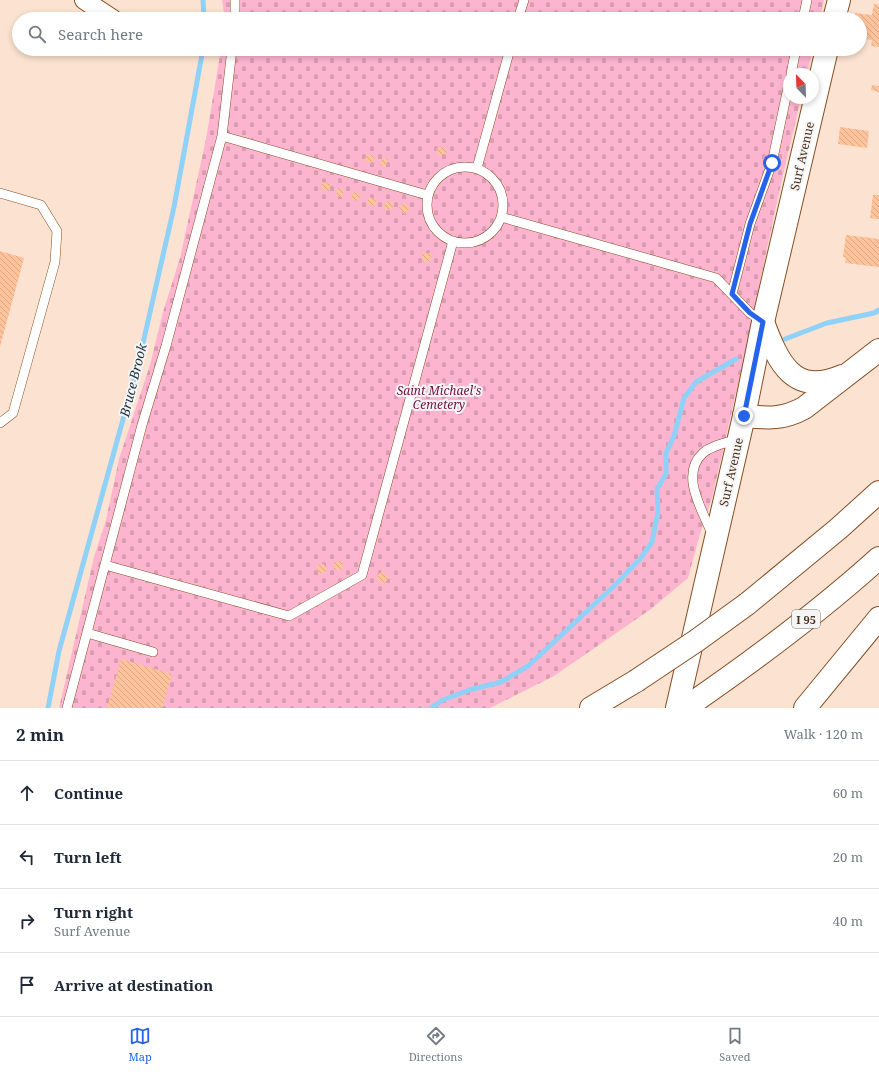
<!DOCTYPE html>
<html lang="en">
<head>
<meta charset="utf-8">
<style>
	:root { --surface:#fff; --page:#f6f6f7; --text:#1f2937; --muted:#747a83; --line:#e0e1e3; --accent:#2563eb }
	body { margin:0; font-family:"Noto Serif",serif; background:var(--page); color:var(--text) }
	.compass { position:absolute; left:783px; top:68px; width:36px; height:36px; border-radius:50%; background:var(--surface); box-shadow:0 2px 6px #0003; rotate:337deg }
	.stop { position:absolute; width:12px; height:12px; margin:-9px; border:3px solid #2563eb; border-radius:50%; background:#fff }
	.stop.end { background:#2563eb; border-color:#fff; box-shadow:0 1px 4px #0008 }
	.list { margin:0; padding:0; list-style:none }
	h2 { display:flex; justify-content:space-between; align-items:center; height:52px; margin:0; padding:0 16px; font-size:17px }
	h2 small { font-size:13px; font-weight:400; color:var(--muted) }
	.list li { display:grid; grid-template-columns:26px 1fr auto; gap:12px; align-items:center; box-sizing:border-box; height:64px; padding:0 16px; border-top:1px solid var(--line) }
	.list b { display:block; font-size:15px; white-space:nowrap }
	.list p { margin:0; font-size:13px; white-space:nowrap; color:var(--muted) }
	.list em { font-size:13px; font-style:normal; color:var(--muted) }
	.icon { flex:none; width:22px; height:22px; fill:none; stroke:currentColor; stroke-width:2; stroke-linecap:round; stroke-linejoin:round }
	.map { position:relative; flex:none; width:879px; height:708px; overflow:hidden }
	.search { position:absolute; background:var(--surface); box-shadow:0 2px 6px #0003; left:12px; right:12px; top:12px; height:44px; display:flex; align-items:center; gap:10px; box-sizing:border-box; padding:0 14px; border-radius:22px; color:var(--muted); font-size:15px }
	.sheet { height:308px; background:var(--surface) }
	nav { display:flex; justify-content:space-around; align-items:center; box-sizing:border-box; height:56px; border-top:1px solid var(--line); background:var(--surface); font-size:11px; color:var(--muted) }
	nav a { display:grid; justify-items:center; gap:2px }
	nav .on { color:var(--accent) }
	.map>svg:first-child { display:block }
	.cemetery { fill:url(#cemetery-stones) }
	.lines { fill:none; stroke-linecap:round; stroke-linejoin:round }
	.stream { stroke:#90d1f8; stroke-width:5 }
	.building { fill:url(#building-back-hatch) }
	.service-casing { stroke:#854e24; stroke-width:10 }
	.minor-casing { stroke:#854e24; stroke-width:20 }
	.tertiary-casing { stroke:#854e24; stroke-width:24 }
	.secondary-casing { stroke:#854e24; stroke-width:24 }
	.motorway-casing { stroke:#854e24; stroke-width:24 }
	.service { stroke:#fff; stroke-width:9 }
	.minor { stroke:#fff; stroke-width:18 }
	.tertiary { stroke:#fff; stroke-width:22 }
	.secondary { stroke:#fff; stroke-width:22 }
	.motorway { stroke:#fff; stroke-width:22 }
	.motorway-bridge-casing { stroke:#854e24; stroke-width:24; stroke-linecap:butt }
	.motorway-bridge { stroke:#fff; stroke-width:22 }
	.route { stroke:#2563eb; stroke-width:5 }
	.labels { text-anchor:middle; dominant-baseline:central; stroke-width:4; stroke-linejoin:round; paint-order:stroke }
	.shield { fill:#f5f5f5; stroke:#7c6a5e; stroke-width:1 }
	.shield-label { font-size:11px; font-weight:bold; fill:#482f1d }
	.street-label { font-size:12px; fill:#482f1d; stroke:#f5f5f5 }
	.park-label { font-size:12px; font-style:italic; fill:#720f42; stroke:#f5f5f5 }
	.water-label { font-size:13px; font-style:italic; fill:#1c303c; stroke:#f5f5f5 }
</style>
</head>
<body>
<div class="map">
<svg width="879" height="708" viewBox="0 0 879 708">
	<defs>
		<pattern id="cemetery-stones" width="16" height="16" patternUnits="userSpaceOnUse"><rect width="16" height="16" fill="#fdb5cf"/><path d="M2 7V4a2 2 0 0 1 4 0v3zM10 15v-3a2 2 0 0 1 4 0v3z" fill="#da9cb1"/></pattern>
		<pattern id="building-back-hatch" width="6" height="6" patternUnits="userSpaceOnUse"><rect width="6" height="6" fill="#fdc39b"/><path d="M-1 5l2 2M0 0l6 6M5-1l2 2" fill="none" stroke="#daa885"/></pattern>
	</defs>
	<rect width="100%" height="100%" fill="#fce2d0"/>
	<path class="cemetery" d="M222 0H824L820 19H225Z
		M221 49H813L807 74H789V98H801L780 188 739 380 712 498 699 537 688 578 651 609 554 676 490 708H59L94 557 106 520 119 459 150 365 163 312 180 258 206 139Z"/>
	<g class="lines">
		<path class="stream" d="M203 0 204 19
			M785 339 827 323 874 313 879 310
			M48 708 59 651 138 365 174 207 203 49
			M431 708 443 700 469 690 501 682 528 666 613 587 640 559 652 542 658 512 657 489 666 474V453L674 436 684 398 696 382 736 359"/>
	</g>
	<path class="building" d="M874 4 879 5V47L871 46 872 40 860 38V19H854L855 13 872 15Z
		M872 85 879 86V92L871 90Z
		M840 127 869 131 867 148 838 144Z
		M443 146 447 153 439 156 436 149Z
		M366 154 375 156 373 163 365 161Z
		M382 158 388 159 386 166 380 165Z
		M322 182 331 184 329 191 321 189Z
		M338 188 344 190 342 197H340L336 195Z
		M353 192 361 194 359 199 357 201 351 199Z
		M873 195H879V219L870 218Z
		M369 197 377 199 375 206 367 204Z
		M386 201 394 203 392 210 383 208Z
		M405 203 410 209 404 214 399 207Z
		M846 235 879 239V267L845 263 846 258 843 257Z
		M0 251 24 258 0 347Z
		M422 253H430L431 261 423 262Z
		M342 561 343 569 334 570V562Z
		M324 564 327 571 319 574 316 566Z
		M382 571 389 578 383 584 376 577Z
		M121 659 172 674 162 708H107Z"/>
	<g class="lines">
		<defs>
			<path id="service" d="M235 0V19
				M518 19 524 0
				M803 19 807 0
				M791 74 796 49
				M222 136 427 195
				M427 205a38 38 0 1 1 76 0a38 38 0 1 1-76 0Z
				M477 168 510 49
				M0 193 41 205 57 231 55 262 13 413 0 423
				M501 217 716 278 750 313 763 322
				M732 294 750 224 772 163 789 83
				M712 534C703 511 679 475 703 453 712 445 726 443 738 439
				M105 565 289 616 362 575 453 241
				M87 633 153 652
				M67 708 142 425 166 346 222 136 232 49"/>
			<path id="minor" d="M84 0 113 19"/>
			<path id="tertiary" d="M834 19 839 0
				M744 416 763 322 827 49"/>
			<path id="secondary" d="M677 708 744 416"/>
			<path id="motorway" d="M763 322C778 362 793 397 842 376
				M744 416C767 418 782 420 804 408L879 350
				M747 604 838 529 879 492
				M591 708 636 681
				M685 708C752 662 818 613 879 558
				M805 708 879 618"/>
		</defs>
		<use href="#service" class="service-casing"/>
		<use href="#minor" class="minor-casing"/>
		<use href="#tertiary" class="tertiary-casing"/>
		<use href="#secondary" class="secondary-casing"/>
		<use href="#motorway" class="motorway-casing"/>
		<use href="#service" class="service"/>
		<use href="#minor" class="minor"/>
		<use href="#tertiary" class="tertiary"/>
		<use href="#secondary" class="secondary"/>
		<use href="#motorway" class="motorway"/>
		<defs>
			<path id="motorway-bridge" d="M636 681 696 641 747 604"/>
		</defs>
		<use href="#motorway-bridge" class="motorway-bridge-casing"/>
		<use href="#motorway-bridge" class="motorway-bridge"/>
	</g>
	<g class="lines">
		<path class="route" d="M744 416 763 322 750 313 732 294 750 224 772 163"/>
	</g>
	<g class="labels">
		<rect class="shield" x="792" y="610" width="28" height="18" rx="3"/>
		<g class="shield-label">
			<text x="806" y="619">I 95</text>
		</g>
		<g class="street-label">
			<text transform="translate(802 156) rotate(-77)">Surf Avenue</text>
			<text transform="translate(731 472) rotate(-77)">Surf Avenue</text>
		</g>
		<g class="park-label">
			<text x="439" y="390">Saint Michael's<tspan x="439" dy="14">Cemetery</tspan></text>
		</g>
		<g class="water-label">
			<text transform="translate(133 380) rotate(-76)">Bruce Brook</text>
		</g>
	</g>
</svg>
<svg class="compass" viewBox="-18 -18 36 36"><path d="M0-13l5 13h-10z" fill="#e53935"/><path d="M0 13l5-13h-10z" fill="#747a83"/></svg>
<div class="stop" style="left:772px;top:163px"></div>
<div class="stop end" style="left:744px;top:416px"></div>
<div class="search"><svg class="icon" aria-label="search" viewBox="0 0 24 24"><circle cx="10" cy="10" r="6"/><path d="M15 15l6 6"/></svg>Search here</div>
</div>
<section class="sheet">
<h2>2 min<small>Walk · 120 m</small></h2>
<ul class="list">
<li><svg class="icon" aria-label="ahead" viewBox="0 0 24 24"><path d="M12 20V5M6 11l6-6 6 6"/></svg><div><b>Continue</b></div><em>60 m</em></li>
<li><svg class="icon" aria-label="left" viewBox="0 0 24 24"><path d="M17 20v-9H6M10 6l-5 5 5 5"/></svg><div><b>Turn left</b></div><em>20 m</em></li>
<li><svg class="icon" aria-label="right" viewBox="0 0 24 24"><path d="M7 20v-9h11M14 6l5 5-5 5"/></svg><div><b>Turn right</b><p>Surf Avenue</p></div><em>40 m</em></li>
<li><svg class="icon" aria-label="arrive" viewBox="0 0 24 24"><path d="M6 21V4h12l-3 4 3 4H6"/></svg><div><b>Arrive at destination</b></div></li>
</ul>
</section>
<nav>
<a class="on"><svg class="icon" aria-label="map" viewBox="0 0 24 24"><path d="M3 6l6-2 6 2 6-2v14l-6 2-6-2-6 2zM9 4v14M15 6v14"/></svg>Map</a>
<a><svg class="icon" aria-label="directions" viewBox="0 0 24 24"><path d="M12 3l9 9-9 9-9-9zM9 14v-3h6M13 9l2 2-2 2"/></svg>Directions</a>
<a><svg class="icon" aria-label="saved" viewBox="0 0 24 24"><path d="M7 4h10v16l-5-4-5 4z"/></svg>Saved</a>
</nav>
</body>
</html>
